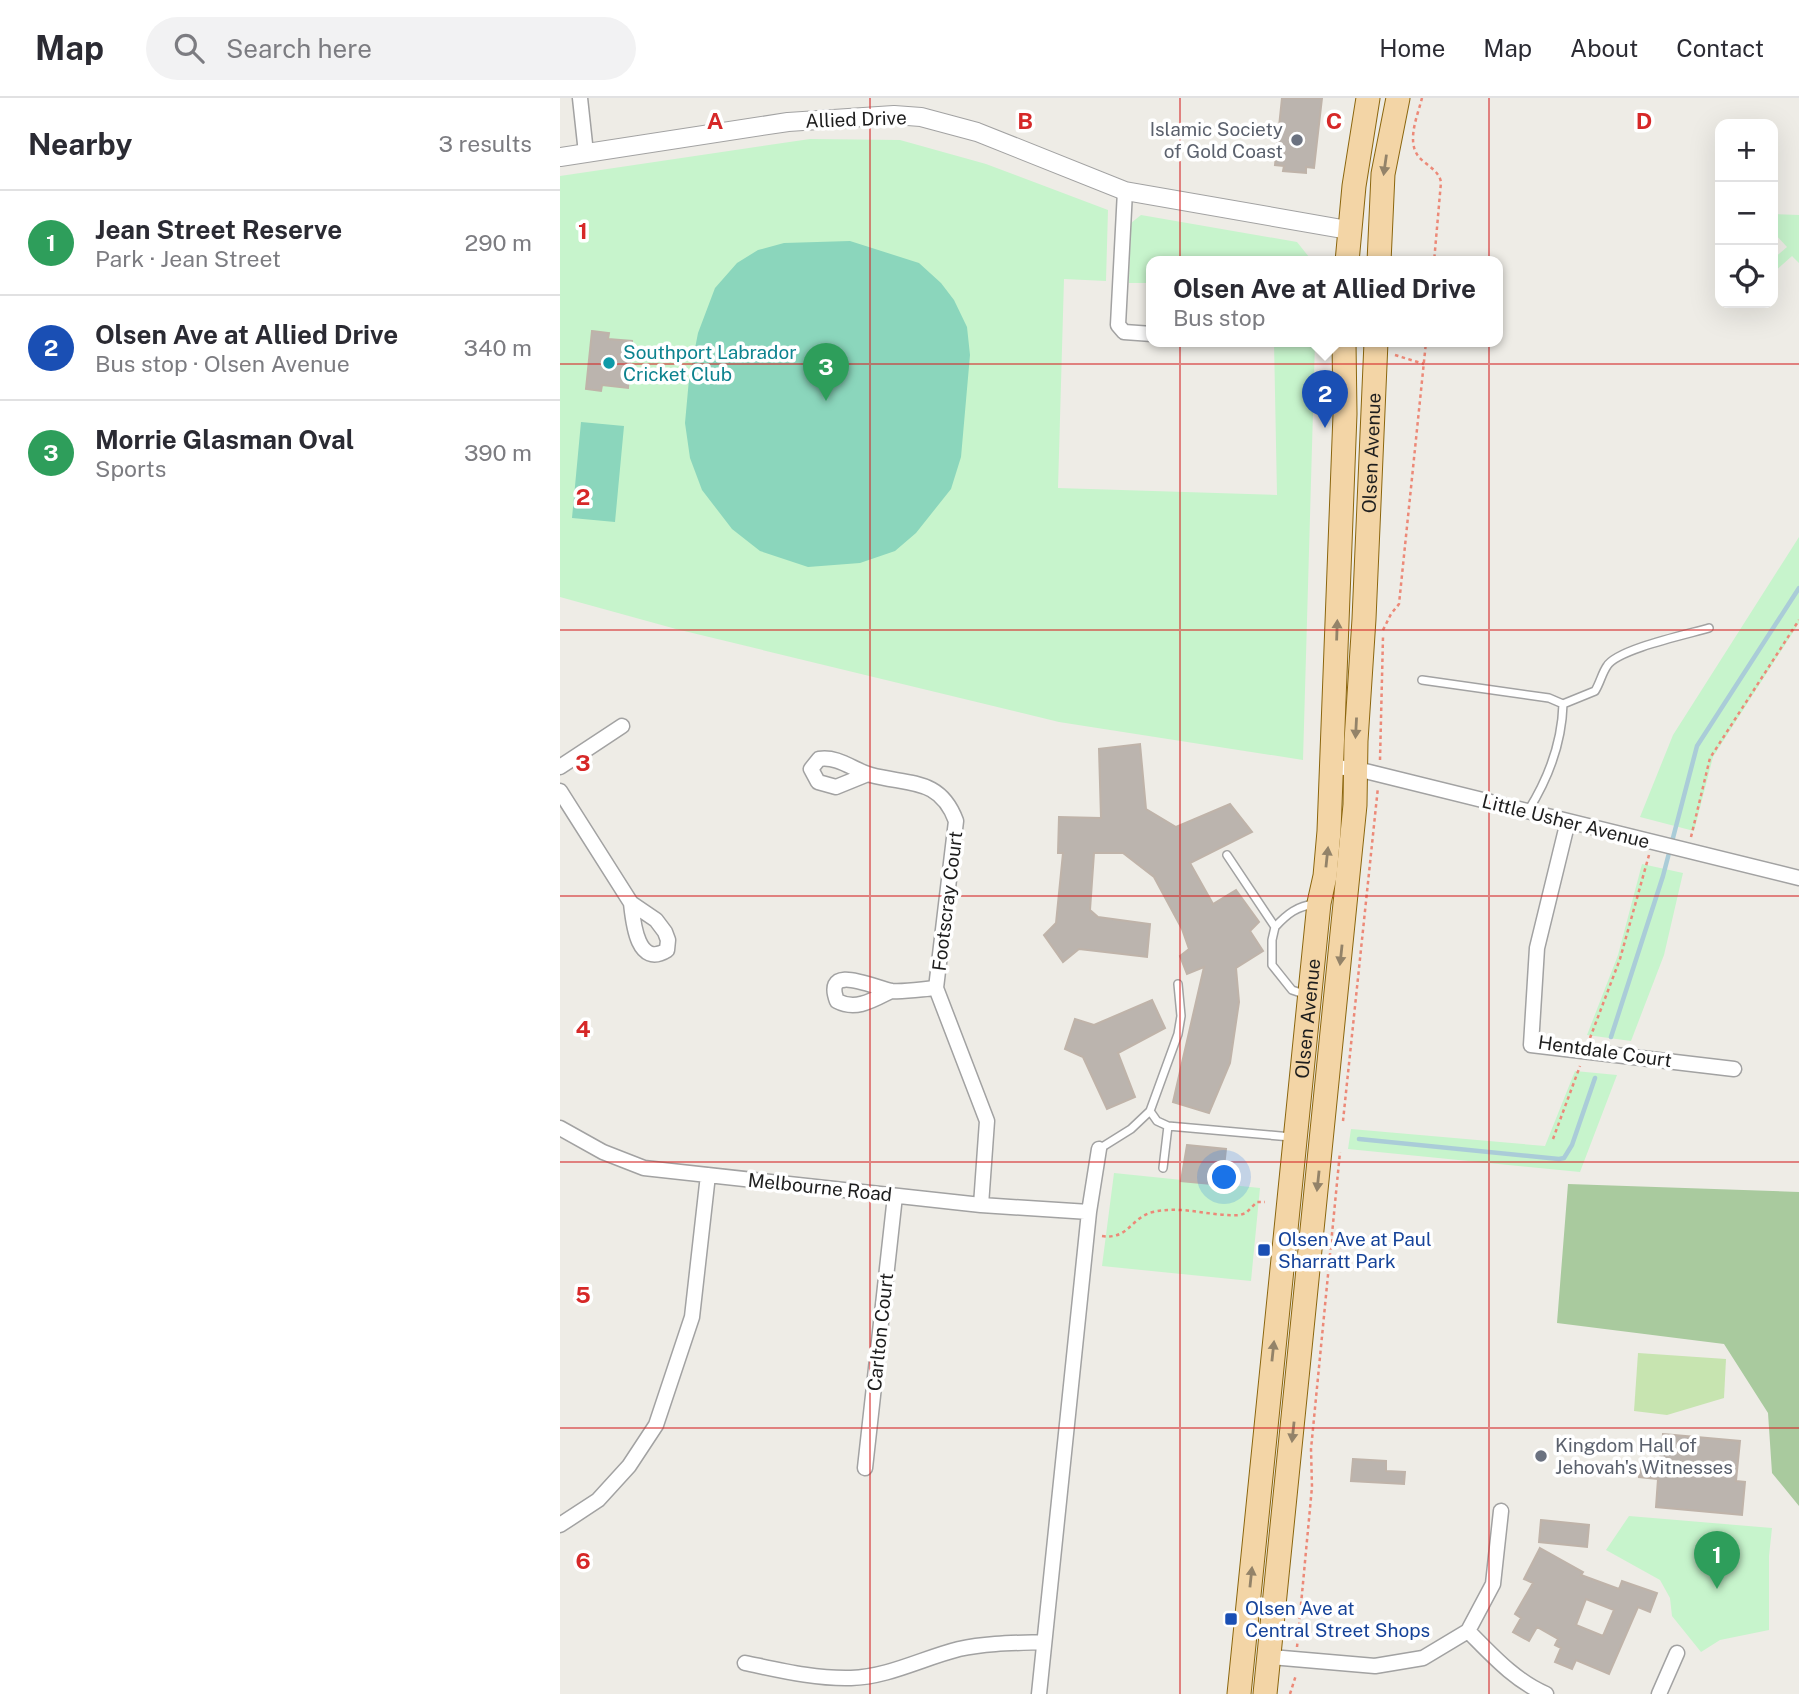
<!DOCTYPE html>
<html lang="en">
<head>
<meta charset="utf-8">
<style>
	:root { --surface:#fff; --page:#f2f2f3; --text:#2b2b33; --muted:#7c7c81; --line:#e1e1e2; --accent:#b45309 }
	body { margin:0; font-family:"Public Sans",sans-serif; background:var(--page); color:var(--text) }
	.controls { position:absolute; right:21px; top:21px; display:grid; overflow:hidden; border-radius:14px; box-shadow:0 7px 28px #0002 }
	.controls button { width:63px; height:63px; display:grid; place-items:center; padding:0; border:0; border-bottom:2px solid var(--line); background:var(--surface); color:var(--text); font:35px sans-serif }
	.you { position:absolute; left:665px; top:1080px; width:24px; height:24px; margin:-18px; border:5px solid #fff; border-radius:50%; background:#1a73e8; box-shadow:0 0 0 10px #1a73e833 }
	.badge { display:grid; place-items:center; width:46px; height:46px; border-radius:50%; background:var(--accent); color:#fff; font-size:23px; font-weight:700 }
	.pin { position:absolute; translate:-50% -58px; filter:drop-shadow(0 2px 4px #0008) }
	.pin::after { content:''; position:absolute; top:37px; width:24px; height:21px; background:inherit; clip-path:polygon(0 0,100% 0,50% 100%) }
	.popup { position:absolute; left:586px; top:158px; width:357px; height:91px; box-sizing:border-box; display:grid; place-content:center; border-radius:14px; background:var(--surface); filter:drop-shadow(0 2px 5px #0005); font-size:23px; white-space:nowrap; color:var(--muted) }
	.popup b { font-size:26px; color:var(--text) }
	.popup::after { content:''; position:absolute; left:50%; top:100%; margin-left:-14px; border:14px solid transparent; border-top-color:var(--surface) }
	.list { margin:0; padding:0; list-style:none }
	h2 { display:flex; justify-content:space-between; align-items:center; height:91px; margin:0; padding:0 28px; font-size:30px }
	h2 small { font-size:23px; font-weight:400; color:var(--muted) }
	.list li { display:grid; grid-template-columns:46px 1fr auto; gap:21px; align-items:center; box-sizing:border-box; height:105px; padding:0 28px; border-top:2px solid var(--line) }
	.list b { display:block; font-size:26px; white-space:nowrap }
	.list p { margin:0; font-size:23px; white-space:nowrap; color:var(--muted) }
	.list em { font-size:23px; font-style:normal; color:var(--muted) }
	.icon { flex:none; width:38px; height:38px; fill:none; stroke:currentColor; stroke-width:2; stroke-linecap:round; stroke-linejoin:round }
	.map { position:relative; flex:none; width:1239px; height:1596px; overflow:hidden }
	header { display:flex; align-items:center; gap:42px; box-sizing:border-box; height:98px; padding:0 35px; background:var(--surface); border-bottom:2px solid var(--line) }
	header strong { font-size:33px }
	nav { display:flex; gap:38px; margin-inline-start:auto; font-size:24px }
	.search { width:490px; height:63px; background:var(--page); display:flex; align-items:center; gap:18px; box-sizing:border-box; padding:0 24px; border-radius:38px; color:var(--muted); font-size:26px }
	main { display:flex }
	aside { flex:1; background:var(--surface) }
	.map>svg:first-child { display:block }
	.grass { fill:#c7e4b0 }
	.forest { fill:#a9ca9e }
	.park { fill:#c7f4cc }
	.pitch { fill:#8bd6bc }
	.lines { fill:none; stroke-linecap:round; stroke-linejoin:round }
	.stream { stroke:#aaccd8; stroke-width:4.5 }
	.building { fill:#bbb4ae; stroke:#bfb3a9; stroke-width:2; fill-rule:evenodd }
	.service-casing { stroke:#a2a2a2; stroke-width:10 }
	.minor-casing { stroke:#a2a2a2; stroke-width:17 }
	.tertiary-casing { stroke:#a2a2a2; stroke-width:20 }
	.primary-casing { stroke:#8b660e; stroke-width:25 }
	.path { stroke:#ec8978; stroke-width:2.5; stroke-dasharray:3.5 3.5; stroke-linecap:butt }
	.service { stroke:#fff; stroke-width:7 }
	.minor { stroke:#fff; stroke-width:14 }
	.tertiary { stroke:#fff; stroke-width:18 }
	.primary { stroke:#f3d5a6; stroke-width:23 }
	.oneway { fill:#938369 }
	.grid { fill:none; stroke:#d62828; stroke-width:2; stroke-opacity:0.55 }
	.worship-dot { fill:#6b7280; stroke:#fff; stroke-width:2.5 }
	.culture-dot { fill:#0f9aa8; stroke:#fff; stroke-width:2.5 }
	.transit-dot { fill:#1a4fb4; stroke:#fff; stroke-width:2.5 }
	.labels { text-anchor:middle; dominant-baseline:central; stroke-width:7; stroke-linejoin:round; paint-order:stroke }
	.street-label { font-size:19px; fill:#1e1e1e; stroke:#fff }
	.worship-label { font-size:19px; fill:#5b616d; stroke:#fff; text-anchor:end }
	.culture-label { font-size:19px; fill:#0d838f; stroke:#fff; text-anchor:start }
	.transit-label { font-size:19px; fill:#164399; stroke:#fff; text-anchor:start }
	.grid-label { font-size:23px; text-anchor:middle; font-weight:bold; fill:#d62828; stroke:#fff; stroke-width:7; stroke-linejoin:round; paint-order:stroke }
</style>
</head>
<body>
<header>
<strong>Map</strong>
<div class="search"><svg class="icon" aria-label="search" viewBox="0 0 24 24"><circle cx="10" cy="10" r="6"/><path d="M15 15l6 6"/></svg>Search here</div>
<nav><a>Home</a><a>Map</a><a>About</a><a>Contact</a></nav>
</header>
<main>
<aside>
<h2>Nearby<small>3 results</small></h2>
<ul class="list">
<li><span class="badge" style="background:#2e9e5b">1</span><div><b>Jean Street Reserve</b><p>Park · Jean Street</p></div><em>290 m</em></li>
<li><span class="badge" style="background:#1a4fb4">2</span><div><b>Olsen Ave at Allied Drive</b><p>Bus stop · Olsen Avenue</p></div><em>340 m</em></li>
<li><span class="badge" style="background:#2e9e5b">3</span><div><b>Morrie Glasman Oval</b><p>Sports</p></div><em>390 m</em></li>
</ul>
</aside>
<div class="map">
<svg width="1239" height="1596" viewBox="0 0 1239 1596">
	<rect width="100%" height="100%" fill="#eeece6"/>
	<path class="grass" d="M1078 1255 1166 1261 1164 1300 1107 1317 1074 1313Z"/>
	<path class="forest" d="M1008 1086 1239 1094V1408L1212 1375 1208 1315 1164 1246 997 1225Z"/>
	<path class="park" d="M250 41 340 42 426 66 548 112 546 183 504 181 498 390 717 397 714 244H755L743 662 499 624 116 531 0 499V78Z
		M1213 116 1239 117V165L1232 158 1213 175V161L1227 149 1213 134Z
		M581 117 737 144 753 164H592V185H569L571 125Z
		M1239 439V525L1153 659 1134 733 1080 719 1113 637Z
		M1082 766 1123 775 1104 857 1071 943 1027 937 1058 857Z
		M1015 973 1057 977 1020 1074 788 1051 791 1031 985 1048Z
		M554 1075 700 1090 691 1183 542 1168Z
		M1069 1418 1212 1430 1209 1458V1532L1160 1542 1141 1554 1112 1518 1110 1500 1100 1482 1046 1452Z"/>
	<path class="pitch" d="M290 143 359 165 381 185 394 202 407 229 410 257 401 359 391 391 356 435 335 453 300 465 248 469 200 453 172 431 142 392 130 360 125 325 129 281 138 235 155 190 177 165 198 152 224 145Z
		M21 324 64 328 55 424 12 420Z"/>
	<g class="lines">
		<path class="stream" d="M1051 939 1103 778 1137 648 1239 490
			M799 1041 999 1061 1004 1060 1012 1047 1035 980"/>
	</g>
	<path class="building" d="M722 0H762L754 70 746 69V75L723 73 724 68 715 67Z
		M32 233 49 235 48 241 72 243 68 290 42 287 41 293 26 291Z
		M580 646 586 711 616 729 670 706 692 734 630 765 653 806 676 792 699 824 690 833 703 853 676 870 679 904 670 965 649 1015 613 1004 644 869 627 876 620 858 629 851 622 831 594 779 563 755H534L530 812 538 819 590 826 587 859 519 851 503 864 484 837 496 825 503 755H498L499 719 541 720 539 651Z
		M592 902 605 930 558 955 575 999 547 1011 523 959 505 951 515 921 534 927Z
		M627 1047 666 1051 662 1087 621 1083Z
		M1103 1336 1180 1343 1176 1383 1185 1384 1182 1417 1096 1409 1098 1381 1079 1379 1081 1361 1100 1363Z
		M793 1361 826 1363V1373L845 1374 844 1386 791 1383Z
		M981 1422 1029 1427 1027 1449 979 1444Z
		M980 1450 1023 1474 1021 1477 1059 1491 1062 1483 1097 1495 1090 1514 1078 1509 1049 1576 1016 1562 1012 1571 995 1564 1001 1550 995 1547 998 1541 977 1529 969 1543 953 1534 961 1520 955 1516 973 1485 964 1481ZM1026 1501 1054 1512 1043 1538 1016 1527Z"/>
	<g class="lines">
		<defs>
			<path id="service" d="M862 582 989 600 1003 606C1002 643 988 681 968 713
				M1003 606 1035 593C1040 585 1042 575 1047 568 1057 551 1129 536 1149 530
				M667 757 715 829C727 816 737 808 755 806
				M715 829 712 842V867L732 892 747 897
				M608 1028 597 1023 590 1013 618 936 621 918 618 886
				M539 1051 571 1031 590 1013
				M603 1070 608 1028 731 1039"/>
			<path id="minor" d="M20 0 26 55
				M565 93 558 227 564 234 592 236
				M0 669 62 628
				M773 669 797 671 1239 780
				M308 676 276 689 258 684 251 671 259 661C279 658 293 672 311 677 348 687 380 679 396 723L376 890 427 1023 421 1107
				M0 693 71 805 96 822 105 834 108 842 107 852C77 871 73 823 71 805
				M1008 723 977 850 971 947 1174 971
				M331 893C313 902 296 913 277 903 262 863 317 891 332 893 346 894 362 891 376 890
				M0 1030 43 1054 84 1070 421 1107 529 1114
				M305 1370 335 1098
				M0 1427 38 1402 69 1368 96 1327 132 1219 148 1077
				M908 1533C931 1556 955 1583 986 1596
				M711 1559 815 1568 863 1560 908 1533 933 1486 941 1413
				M185 1565C219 1572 255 1581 291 1580 328 1579 363 1560 399 1551 427 1545 455 1545 484 1544
				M479 1596 529 1114 539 1051
				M1099 1596 1117 1555"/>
			<path id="tertiary" d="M0 59 228 24 334 17 361 19 417 34 565 93 788 132"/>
			<g id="primary">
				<path d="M787 164 794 88 808 0"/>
				<path d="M819 164 823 76 838 0"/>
				<path id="s1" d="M679 1596 759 805 765 778 769 733 785 316 784 244"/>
				<path id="s2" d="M705 1596 795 707 796 643 804 521 816 244"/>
			</g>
		</defs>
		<use href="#service" class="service-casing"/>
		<use href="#minor" class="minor-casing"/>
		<use href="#tertiary" class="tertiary-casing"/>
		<use href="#primary" class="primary-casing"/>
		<path class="path" d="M862 0C857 20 844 48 863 63 870 69 879 74 881 84L874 164
			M835 257 864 266
			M823 532 831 516 839 506 866 244
			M820 662 823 539
			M1131 739 1150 660 1239 522
			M1030 940 1060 861 1089 757
			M783 1023 818 689
			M993 1041 1020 968
			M542 1138C569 1142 571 1119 593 1114 623 1107 651 1119 680 1117L686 1115 697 1104H705
			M737 1549 752 1389 751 1351 780 1054
			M730 1596 736 1577"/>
		<use href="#service" class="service"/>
		<use href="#minor" class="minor"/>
		<use href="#tertiary" class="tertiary"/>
		<use href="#primary" class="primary"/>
	</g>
	<defs><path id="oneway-solid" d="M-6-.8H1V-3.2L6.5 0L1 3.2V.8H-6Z" transform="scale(1.75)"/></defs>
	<g class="oneway">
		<use href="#oneway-solid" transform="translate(825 67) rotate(98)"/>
		<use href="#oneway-solid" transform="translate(777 532) rotate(-88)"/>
		<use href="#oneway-solid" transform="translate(796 630) rotate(93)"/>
		<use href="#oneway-solid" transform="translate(767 759) rotate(-84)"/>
		<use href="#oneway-solid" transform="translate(781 857) rotate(96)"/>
		<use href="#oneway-solid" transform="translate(758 1083) rotate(96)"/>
		<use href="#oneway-solid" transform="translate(713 1253) rotate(-84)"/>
		<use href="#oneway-solid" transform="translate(733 1334) rotate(96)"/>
		<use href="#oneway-solid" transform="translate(691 1479) rotate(-84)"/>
	</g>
	<path class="grid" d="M310 0V1596M620 0V1596M929 0V1596M0 266H1239M0 532H1239M0 798H1239M0 1064H1239M0 1330H1239"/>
	<g class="worship-dot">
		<circle cx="737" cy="42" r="7"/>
		<circle cx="981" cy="1358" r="7"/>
	</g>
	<circle class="culture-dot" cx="49" cy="265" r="7"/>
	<g class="transit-dot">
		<rect x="697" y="1145" width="14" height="14" rx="3.5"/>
		<rect x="664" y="1514" width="14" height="14" rx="3.5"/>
	</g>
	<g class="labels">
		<g class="street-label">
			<text transform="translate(296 21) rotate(-2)">Allied Drive</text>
			<text stroke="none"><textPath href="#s2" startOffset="1246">Olsen Avenue</textPath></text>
			<text transform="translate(1006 723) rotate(14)">Little Usher Avenue</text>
			<text transform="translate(387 803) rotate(-83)">Footscray Court</text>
			<text stroke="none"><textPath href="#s1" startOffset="679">Olsen Avenue</textPath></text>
			<text transform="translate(1045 953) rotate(8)">Hentdale Court</text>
			<text transform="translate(260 1089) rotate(6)">Melbourne Road</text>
			<text transform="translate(320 1234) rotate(-84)">Carlton Court</text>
		</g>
		<g class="worship-label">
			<text x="723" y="31">Islamic Society<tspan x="723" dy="22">of Gold Coast</tspan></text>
			<text x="995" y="1347" text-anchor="start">Kingdom Hall of<tspan x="995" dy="22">Jehovah's Witnesses</tspan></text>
		</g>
		<g class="culture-label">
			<text x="63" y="254">Southport Labrador<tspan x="63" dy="22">Cricket Club</tspan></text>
		</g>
		<g class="transit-label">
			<text x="718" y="1141">Olsen Ave at Paul<tspan x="718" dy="22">Sharratt Park</tspan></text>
			<text x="685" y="1510">Olsen Ave at<tspan x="685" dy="22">Central Street Shops</tspan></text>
		</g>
	</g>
	<g class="grid-label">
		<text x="155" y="31">A</text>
		<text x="465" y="31">B</text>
		<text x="774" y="31">C</text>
		<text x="1084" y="31">D</text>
		<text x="23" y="141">1</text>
		<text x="23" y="407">2</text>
		<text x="23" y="673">3</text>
		<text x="23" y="939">4</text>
		<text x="23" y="1205">5</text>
		<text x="23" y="1471">6</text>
	</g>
</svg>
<div class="controls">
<button>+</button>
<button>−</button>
<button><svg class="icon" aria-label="locate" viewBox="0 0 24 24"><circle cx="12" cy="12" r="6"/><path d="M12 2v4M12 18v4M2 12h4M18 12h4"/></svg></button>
</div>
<div class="you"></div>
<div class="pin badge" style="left:1157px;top:1491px;background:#2e9e5b">1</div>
<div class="pin badge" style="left:765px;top:330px;background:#1a4fb4">2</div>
<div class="popup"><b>Olsen Ave at Allied Drive</b>Bus stop</div>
<div class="pin badge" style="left:266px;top:303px;background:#2e9e5b">3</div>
</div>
</main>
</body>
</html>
